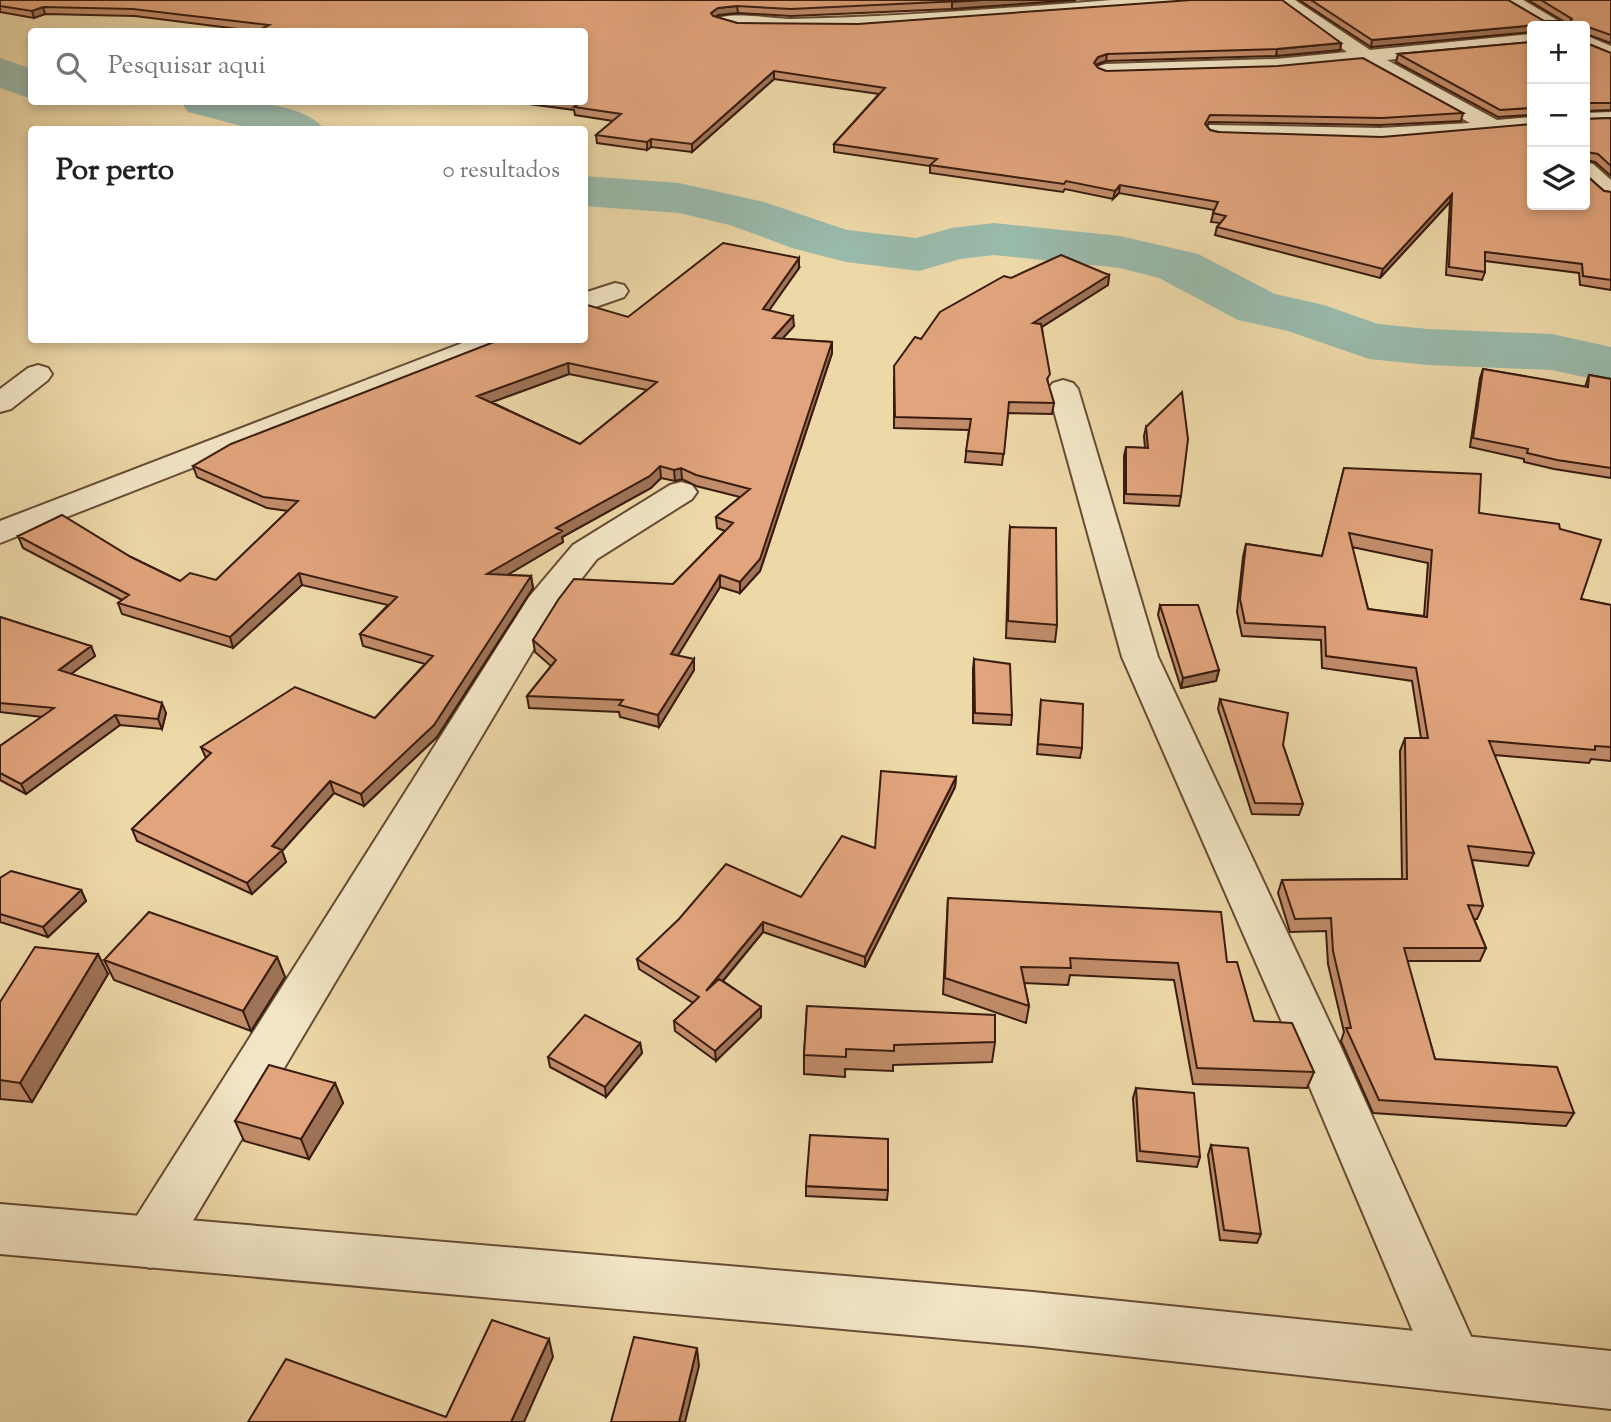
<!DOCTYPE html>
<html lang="pt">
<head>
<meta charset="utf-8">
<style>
	:root { --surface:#fff; --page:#f6f6f6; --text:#222; --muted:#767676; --line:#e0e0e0 }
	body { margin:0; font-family:"Sorts Mill Goudy",serif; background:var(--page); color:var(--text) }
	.controls { position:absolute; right:21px; top:21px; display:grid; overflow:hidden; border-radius:7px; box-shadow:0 4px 10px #0003 }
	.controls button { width:63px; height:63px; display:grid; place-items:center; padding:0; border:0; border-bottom:2px solid var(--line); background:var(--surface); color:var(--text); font:35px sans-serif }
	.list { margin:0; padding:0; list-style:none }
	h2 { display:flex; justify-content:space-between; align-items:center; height:91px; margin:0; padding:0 28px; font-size:30px }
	h2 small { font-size:23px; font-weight:400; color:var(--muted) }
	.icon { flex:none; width:38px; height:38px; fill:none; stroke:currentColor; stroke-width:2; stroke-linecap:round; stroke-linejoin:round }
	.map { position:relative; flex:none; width:1611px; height:1422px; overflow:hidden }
	.search { position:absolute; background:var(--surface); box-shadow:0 4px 10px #0003; left:28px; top:28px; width:560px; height:77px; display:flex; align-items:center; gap:18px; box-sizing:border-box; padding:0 24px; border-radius:7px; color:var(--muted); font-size:26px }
	.panel { position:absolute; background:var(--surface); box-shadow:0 4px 10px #0003; left:28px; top:126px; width:560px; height:217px; border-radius:7px }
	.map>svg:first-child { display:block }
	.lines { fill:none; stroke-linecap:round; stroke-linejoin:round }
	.river { fill:#99b9aa; fill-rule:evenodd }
	.minor-casing { stroke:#664b35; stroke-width:4 }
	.tertiary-casing { stroke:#664b35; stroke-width:4 }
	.minor { fill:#f3e6c6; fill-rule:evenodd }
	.tertiary { fill:#f3e6c6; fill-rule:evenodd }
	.wall { fill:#c28d6b; stroke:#391c0f; stroke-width:2; fill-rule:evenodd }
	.shaded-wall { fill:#9e7357; stroke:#391c0f; stroke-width:2 }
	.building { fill:#e1a47c; stroke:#391c0f; stroke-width:2; fill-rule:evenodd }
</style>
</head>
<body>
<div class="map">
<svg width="1611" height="1422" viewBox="0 0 1611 1422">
	<rect width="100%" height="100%" fill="#edd8a8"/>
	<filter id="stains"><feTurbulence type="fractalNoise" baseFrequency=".00286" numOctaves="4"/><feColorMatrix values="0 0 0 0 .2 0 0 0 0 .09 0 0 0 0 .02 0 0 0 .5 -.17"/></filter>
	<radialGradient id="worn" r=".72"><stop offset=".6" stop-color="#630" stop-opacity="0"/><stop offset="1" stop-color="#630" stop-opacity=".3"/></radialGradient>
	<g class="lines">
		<path class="river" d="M0 58 32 69V99L0 88Z
			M181 102C217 99 303 98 325 130H257L188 112Z
			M584 176 679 183 764 202 847 230 916 238 952 228 994 223 1120 236 1198 254 1275 294 1324 305 1378 324 1428 329 1552 334 1611 347V383L1552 370 1428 365 1369 359 1288 331 1238 320 1159 278 1120 268 994 255 960 259 919 271 846 262 792 248 730 225 679 213 584 206Z"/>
		<defs>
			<path id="minor" d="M1112 0H1198L1189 5C1133 10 733 46 714 21 722 10 775 19 791 19 899 17 1005 8 1112 0Z
				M1274 0H1295L1370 50 1532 34V46L1387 60 1497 120 1532 117V129L1380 142 1217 137 1209 135 1206 130 1209 125 1380 128 1470 123 1362 63 1276 71 1106 76 1099 74 1096 70 1099 66 1106 64 1276 59 1347 52Z
				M1500 0H1523L1567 26H1543Z
				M1585 35 1611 46V60L1585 48Z
				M1611 112V124L1585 125V113Z
				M1585 162 1593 164 1611 180V199L1603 197 1585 181Z
				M615 283 624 285 628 291 624 297 584 311V293Z
				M470 340H508L504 346 0 543V521Z
				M38 365 48 368 52 374 48 380 11 409 0 412V389L28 368Z
				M1063 380 1073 383 1078 389 1158 657 1340 1045 1482 1361 1474 1381 1454 1389 1434 1381 1292 1045 1122 657 1048 389 1053 383Z
				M681 482 692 485 697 492 692 499 597 559 557 610 169 1261 150 1268 131 1261 123 1243 131 1225 529 597 573 545 670 485Z"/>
			<path id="tertiary" d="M0 1204 1033 1292 1611 1351V1409L1033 1346 0 1254Z"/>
		</defs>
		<use href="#minor" class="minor-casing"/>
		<use href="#tertiary" class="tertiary-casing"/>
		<use href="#minor" class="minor"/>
		<use href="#tertiary" class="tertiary"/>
	</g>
	<path class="wall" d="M0 0H1076L952 9 791 16 738 13 718 15 716 17 737 23 1341 43 1340 50 1276 56 1106 61 1096 66 1098 68 1106 71 1463 113 1461 121 1380 125 1209 122 1207 126 1210 130 1532 205 1585 26H1532L1371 47 1299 0H1508L1544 21H1563L1528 0H1611V43L1586 34V43L1611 53V110L1586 111V119L1611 118V176L1595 162 1586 160V175L1604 191 1611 192V290L1580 285 1579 273 1485 261V272L1482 280 1446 275 1450 202 1380 278 1215 235 1217 227 1220 223 1211 222 1214 210 1119 193 1113 199 1065 189 1063 192 930 173V166L834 152V144L879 94 774 79 692 152 651 147 647 150 597 143 596 135 613 121 575 115 574 110 513 102H584V32H262L135 16 45 14 34 18 0 12Z
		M1532 42V115L1498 117 1396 62 1398 54Z
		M799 268 769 310 794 326 782 339 832 342V353L760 571 740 593 720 587 678 655 694 670 659 727 620 717 619 712 529 708 527 696 551 666 535 652 533 640 673 584 725 531 717 528 716 517 740 497 696 486 682 479 675 481 661 478 651 488 562 537 563 542 507 575 531 576 533 588 437 737 364 806 334 793 282 851 286 862 252 894 137 841 132 829 206 758 201 747 375 718 425 664 363 646 360 634 388 605 302 585 233 648 122 614 118 603 122 600 23 548 18 536 131 557 180 581 216 580 288 511 267 508 197 477 193 466 628 317ZM569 374 647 390 580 444 491 402Z
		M1109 275 1108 285 1042 327 1048 385 1054 403 1052 414 1008 413 1002 465 965 462 969 430 894 428V377L921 339 1011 278Z
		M1483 369 1585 387 1589 375 1611 379V478L1554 469 1524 462V459L1470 447 1480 378Z
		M1146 427 1181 496 1179 506 1124 503V456L1126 447 1145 448 1144 436Z
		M1344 468 1479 513 1560 529 1581 599 1611 605V761L1591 759 1589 763 1494 755 1534 853 1528 866 1472 860 1483 906 1477 919H1474L1486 948 1480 961H1407L1435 1059 1574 1113 1566 1126 1373 1113 1341 1041 1344 1032 1328 964 1326 931 1290 932 1278 893 1282 880 1402 879 1400 751 1405 738H1421L1412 681 1322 668 1321 640 1242 636 1237 612 1243 557 1246 544 1322 556ZM1352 547 1428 563 1424 616 1368 609Z
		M1010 527 1057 625 1055 642 1006 638 1009 544Z
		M1160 605 1219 670 1216 681 1181 688 1158 615Z
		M0 617 91 646 95 656 71 674 166 713 162 729 120 725 26 794 0 780V746L42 717 0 712Z
		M974 659 1012 715 1011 725 973 723V669Z
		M1220 699 1283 745 1303 804 1299 815 1252 814 1218 709Z
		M1041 700 1082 748 1080 758 1037 754Z
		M956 777 955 787 865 967 763 932 723 981 761 1007V1017L716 1061 675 1031 674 1021 693 1003 639 969 637 959 801 897 875 848Z
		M0 878 81 890 86 901 48 937 0 922Z
		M948 898 1227 962 1254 1021 1314 1072 1307 1088 1193 1084 1174 980 1070 975 1068 985 1024 983 1029 1006 1026 1023 943 994Z
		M277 957 285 977 251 1031 114 980 104 960Z
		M108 974 32 1102 0 1099V1002Z
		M807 1006 995 1042 992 1062 893 1065V1071L845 1069V1077L804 1074V1055Z
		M640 1043 642 1053 606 1097 550 1067 548 1057Z
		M335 1083 343 1103 309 1159 244 1141 235 1121Z
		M1136 1088 1200 1157 1197 1167 1137 1161 1133 1098Z
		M1211 1145 1261 1234 1257 1243 1220 1240 1208 1155Z
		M806 1186 888 1190 887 1200 806 1196Z"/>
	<path class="shaded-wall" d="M982 0H1076L952 9V2Z
		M737 6 738 13 718 15 711 20V13L718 8Z
		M43 7 45 14 34 18 32 11Z
		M1536 25V26H1532V32L1371 47 1372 40Z
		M1341 43 1340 50 1276 56 1277 49Z
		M1107 54 1106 61 1097 64 1093 70 1094 63 1098 57Z
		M774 71V79L692 152V144Z
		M651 139V147L647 150V142Z
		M1120 185 1119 193 1113 199 1115 191Z
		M1452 194 1450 202 1380 278 1383 269Z
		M799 258V268L763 319V309Z
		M1109 275 1108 285 1032 333 1033 323Z
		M793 316 794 326 774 348 773 338Z
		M832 342V353L760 571 740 593V582Z
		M568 363 569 374 479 407 477 396Z
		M660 466 661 478 651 488 562 537 563 542 489 586 487 574 556 528Z
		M681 468 682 479 675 481 674 470Z
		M299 573 302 585 233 648 230 637Z
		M720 575V587L672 665 671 654Z
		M531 576 533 588 437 737 364 806 361 794Z
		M91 646 95 656 63 680 59 670Z
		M694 659V670L659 727 658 715Z
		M1219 670 1216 681 1181 688 1183 678Z
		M162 703 166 713 162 729 158 719Z
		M115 715 120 725 26 794 21 784Z
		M956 777 955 787 865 967V957Z
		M330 781 334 793 282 851 286 862 252 894 247 883 272 846Z
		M81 890 86 901 48 937 43 927Z
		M763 922V932L706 1001V991Z
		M98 954 108 974 32 1102 20 1083Z
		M277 957 285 977 251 1031 243 1011Z
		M761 1007V1017L716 1061 715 1051Z
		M640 1043 642 1053 606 1097 605 1087Z
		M335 1083 343 1103 309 1159 301 1139Z
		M549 1339 553 1357 524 1422H511Z
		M697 1348 699 1366 685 1422H679Z"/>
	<path class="building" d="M0 0H982L791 9 737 6 718 8 711 13 713 16 737 23 858 24 1191 0H1282L1341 43 1277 49 1107 54 1098 57 1094 63 1098 68 1106 71 1278 66 1363 58 1463 113 1382 118 1210 115 1205 124 1210 130 1218 132 1382 137 1532 124V205H1585V26H1536V25L1372 40 1311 0H1508L1544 21 1569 22 1572 19 1541 0H1611V35L1585 26 1586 43 1611 53V103H1586V119L1611 118V166L1598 154 1586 152V175L1604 191 1611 192V280L1583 276 1582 264 1485 252V272L1449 267 1452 194 1383 269 1217 227 1226 216 1213 213 1218 202 1120 185 1115 191 1066 181 1064 184 930 165 937 159 834 144 885 88 774 71 692 144 651 139 647 142 596 135 621 114 574 107 580 103 569 102H584V32H278L261 29 269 25 133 9 43 7 32 11 0 6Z
		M1532 42V108L1500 110 1398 54Z
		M723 243 799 258 763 309 793 316 773 338 832 342 760 559 740 582 720 575 671 654 694 659 658 715 619 705 623 700 527 696 556 660 533 640 558 600 574 579 673 584 733 523 716 517 750 489 696 475 681 468 674 470 660 466 650 476 556 528 562 531 487 574 531 576 434 725 361 794 330 781 272 846 282 850 247 883 132 829 211 753 201 747 295 687 375 718 433 656 360 634 397 597 299 573 230 637 118 603 129 595 18 536 62 515 131 557 180 581 190 573 216 580 298 501 263 497 193 466 231 444 499 340H584V304L628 317ZM568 363 657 382 580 444 477 396Z
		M1061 255 1109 275 1033 323 1041 324 1050 374 1047 379 1054 403 1009 402 1004 454 966 451 971 419 895 417 894 366 915 337 921 339 940 312 1004 276 1011 278Z
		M1483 369 1588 387 1589 375 1611 379V468L1557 460 1527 453 1528 449 1473 438Z
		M1182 392 1188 439 1181 496 1126 494V447L1148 448 1146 427Z
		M1344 468 1481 474 1479 513 1559 524 1560 529 1601 540 1581 599 1611 605V747L1595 746V750L1489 741 1534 853 1468 846 1483 906 1468 905 1486 948H1404L1435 1059 1557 1067 1574 1113 1379 1100 1346 1028H1351L1333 951 1331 918 1295 919 1282 880 1407 879 1405 738H1428L1416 668 1326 656 1325 627 1245 623 1240 599 1246 544 1322 556ZM1349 533 1432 550 1427 617 1368 609Z
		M1010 527 1056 528 1057 625 1008 621Z
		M1160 605H1198L1219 670 1183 678Z
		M0 617 91 646 59 670 162 703 158 719 115 715 21 784 0 773V746L54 708 0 703Z
		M974 659 1010 664 1012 715 975 713Z
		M1220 699 1288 713 1283 745 1303 804 1255 803Z
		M1041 700 1083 704 1082 748 1038 744Z
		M881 771 956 777 865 957 763 922 706 991 719 979 761 1007 715 1051 674 1021 699 997 637 959 679 919 726 864 801 897 842 836 875 848Z
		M11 871 81 890 43 927 0 914V878Z
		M948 898 1221 912 1227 962H1237L1254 1021 1292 1023 1314 1072 1197 1068 1178 963 1070 958 1071 968 1021 967 1029 1006 945 978Z
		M149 912 277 957 243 1011 104 960Z
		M35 947 98 954 20 1083 0 1080V1002Z
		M807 1006 995 1015V1042L894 1045V1051L846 1049V1057L804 1055Z
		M585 1015 640 1043 605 1087 548 1057Z
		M269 1065 335 1083 301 1139 235 1121Z
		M1136 1088 1194 1093 1200 1157 1140 1151Z
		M810 1135 888 1139V1190L806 1186Z
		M1211 1145 1248 1148 1261 1234 1224 1230Z
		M492 1320 549 1339 511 1422H248L286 1359 446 1417Z
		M634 1337 697 1348 679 1422H611Z"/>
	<rect width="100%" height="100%" filter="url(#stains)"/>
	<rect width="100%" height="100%" fill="url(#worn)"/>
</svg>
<div class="controls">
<button>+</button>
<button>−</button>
<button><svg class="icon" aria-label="layers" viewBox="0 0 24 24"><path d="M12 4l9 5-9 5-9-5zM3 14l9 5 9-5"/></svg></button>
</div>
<div class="search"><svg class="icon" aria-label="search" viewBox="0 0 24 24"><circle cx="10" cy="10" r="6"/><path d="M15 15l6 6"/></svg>Pesquisar aqui</div>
<section class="panel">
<h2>Por perto<small>0 resultados</small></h2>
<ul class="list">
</ul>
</section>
</div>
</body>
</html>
